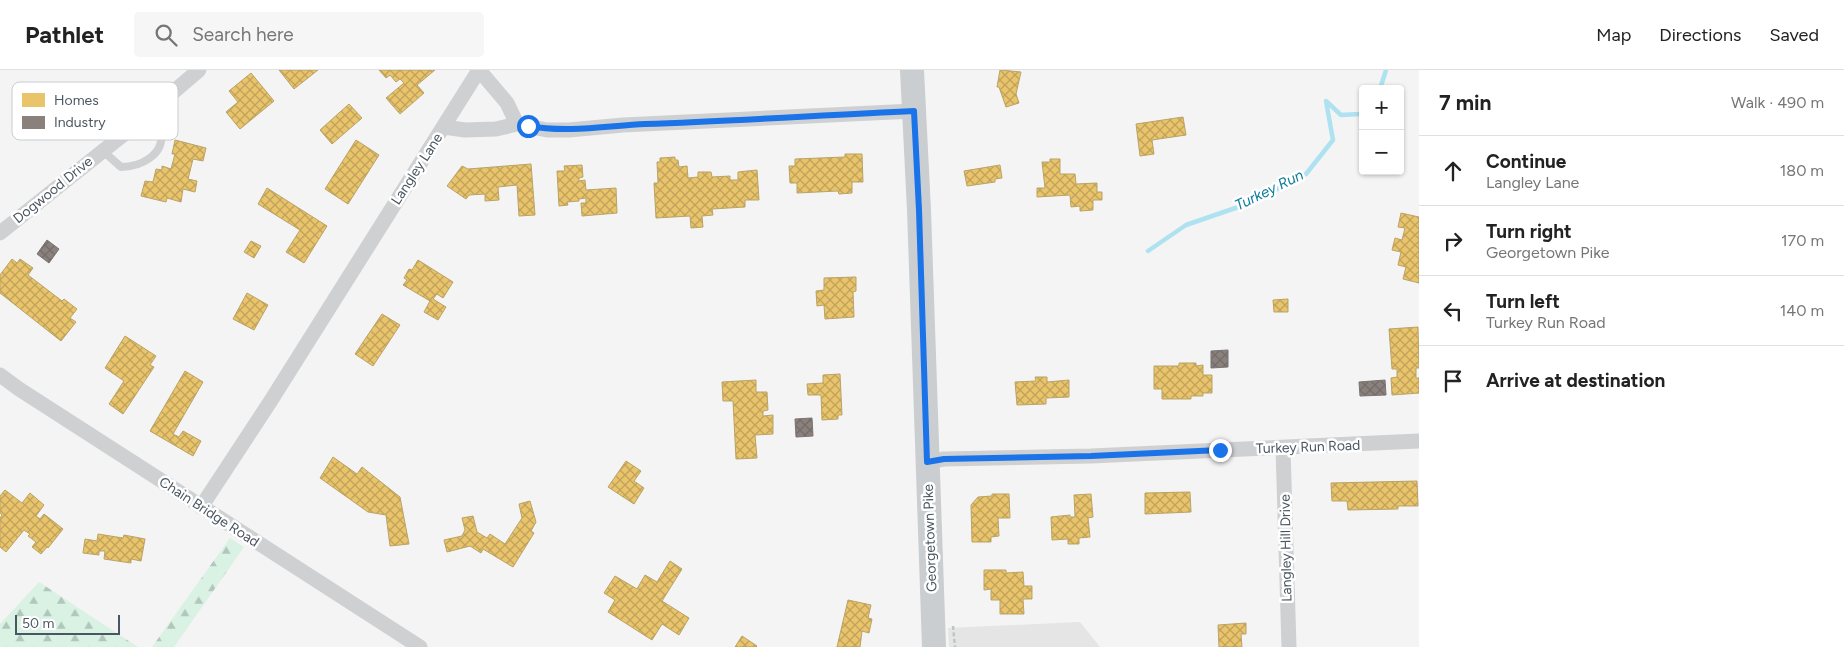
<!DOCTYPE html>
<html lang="en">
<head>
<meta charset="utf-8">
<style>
	:root { --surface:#fff; --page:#f6f6f6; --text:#222; --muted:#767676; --line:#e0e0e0 }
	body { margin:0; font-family:Figtree,sans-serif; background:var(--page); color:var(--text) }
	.controls { position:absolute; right:15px; top:15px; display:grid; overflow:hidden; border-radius:5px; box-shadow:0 1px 4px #0004 }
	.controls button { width:45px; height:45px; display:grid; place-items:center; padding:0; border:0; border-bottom:1px solid var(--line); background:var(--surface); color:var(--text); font:25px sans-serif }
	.scale { position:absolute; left:15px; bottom:12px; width:105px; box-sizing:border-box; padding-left:5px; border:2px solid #4a5661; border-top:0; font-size:14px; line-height:18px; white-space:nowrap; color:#4a5661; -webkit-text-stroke:4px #fff; paint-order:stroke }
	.stop { position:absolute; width:15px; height:15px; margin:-11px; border:4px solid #1a73e8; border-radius:50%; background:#fff }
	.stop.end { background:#1a73e8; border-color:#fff; box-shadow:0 1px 5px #0008 }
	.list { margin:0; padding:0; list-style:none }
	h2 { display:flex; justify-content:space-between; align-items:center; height:65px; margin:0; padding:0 20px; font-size:21px }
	h2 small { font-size:16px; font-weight:400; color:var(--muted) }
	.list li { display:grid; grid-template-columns:32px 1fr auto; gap:15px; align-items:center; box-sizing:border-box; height:70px; padding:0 20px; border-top:1px solid var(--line) }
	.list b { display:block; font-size:19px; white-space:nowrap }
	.list p { margin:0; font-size:16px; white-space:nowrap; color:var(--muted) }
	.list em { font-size:16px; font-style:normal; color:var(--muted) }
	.icon { flex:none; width:28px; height:28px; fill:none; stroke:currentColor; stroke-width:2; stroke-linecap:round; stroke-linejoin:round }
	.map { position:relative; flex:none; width:1419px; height:577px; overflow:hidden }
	header { display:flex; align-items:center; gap:30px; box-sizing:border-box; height:70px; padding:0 25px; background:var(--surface); border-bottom:1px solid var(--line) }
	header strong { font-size:24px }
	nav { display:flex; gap:28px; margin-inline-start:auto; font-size:18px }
	.search { width:350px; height:45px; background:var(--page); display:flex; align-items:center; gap:12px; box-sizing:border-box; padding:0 18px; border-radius:5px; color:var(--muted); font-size:19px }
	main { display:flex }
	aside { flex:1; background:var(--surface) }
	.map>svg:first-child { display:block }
	.education { fill:#e6e5e6 }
	.forest { fill:url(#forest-firs) }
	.homes { fill:url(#homes-cross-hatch); stroke:#b9a367 }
	.industry { fill:url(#industry-cross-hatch); stroke:#777474 }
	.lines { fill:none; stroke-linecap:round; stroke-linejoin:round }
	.stream { stroke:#aee2f0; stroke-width:4.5 }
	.path { stroke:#bcc7c4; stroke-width:2.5; stroke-dasharray:4 2.5; stroke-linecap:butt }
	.service { stroke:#ced0d2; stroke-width:8 }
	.minor { stroke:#ced0d2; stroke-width:15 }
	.primary { stroke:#caced1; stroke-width:24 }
	.route { stroke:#1a73e8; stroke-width:6 }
	.labels { text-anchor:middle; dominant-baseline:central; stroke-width:5; stroke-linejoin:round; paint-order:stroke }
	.street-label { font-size:14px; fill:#4a5661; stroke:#fff }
	.water-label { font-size:15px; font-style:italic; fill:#0c7c9b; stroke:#fff }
	.key { fill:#fff; stroke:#c9ccd0; stroke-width:1 }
	.key-label { font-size:14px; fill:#4a5661 }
</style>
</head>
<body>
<header>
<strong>Pathlet</strong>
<div class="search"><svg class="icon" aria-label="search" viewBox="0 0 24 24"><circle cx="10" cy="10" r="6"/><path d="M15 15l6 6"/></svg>Search here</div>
<nav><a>Map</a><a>Directions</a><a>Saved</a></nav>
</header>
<main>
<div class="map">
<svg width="1419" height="577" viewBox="0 0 1419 577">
	<defs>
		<pattern id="forest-firs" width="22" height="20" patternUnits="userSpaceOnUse" patternTransform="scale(1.25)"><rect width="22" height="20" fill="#d9f2e3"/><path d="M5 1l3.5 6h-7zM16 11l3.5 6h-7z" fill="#b2c7bb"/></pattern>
		<pattern id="homes-cross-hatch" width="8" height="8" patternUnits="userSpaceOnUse" patternTransform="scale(1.25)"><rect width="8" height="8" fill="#e9c46a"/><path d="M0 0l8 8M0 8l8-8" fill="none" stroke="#bfa25b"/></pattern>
		<pattern id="industry-cross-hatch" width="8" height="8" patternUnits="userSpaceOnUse" patternTransform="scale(1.25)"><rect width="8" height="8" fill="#8a817c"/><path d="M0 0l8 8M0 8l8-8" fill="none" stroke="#736c69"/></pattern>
	</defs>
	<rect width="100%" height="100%" fill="#f4f4f4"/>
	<path class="education" d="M1080 552 1100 577H949L948 558Z"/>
	<path class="forest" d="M230 468 244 477 174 577H152Z
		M39 512 138 577H0V554Z"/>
	<path class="homes" d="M279 0H318L294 19Z
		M379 0H435L417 15 424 23 400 44 386 28 404 13 400 9 396 12 390 5 386 8Z
		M1000 0 1021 2 1016 24 1019 33 1006 37 999 17H997Z
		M251 3 274 31 240 59 226 42 238 32 229 21Z
		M349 34 362 48 332 74 320 60Z
		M1183 47 1186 65 1152 70 1154 84 1140 86 1136 54Z
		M175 70 206 78 203 91 193 89 188 109 197 111 195 122 183 119 181 132 167 128 166 132 141 126 145 111 153 112 156 99 162 100V96L171 99 175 84H172Z
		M356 70 379 85 348 134 325 119Z
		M845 84H862L863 112H852V123L839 124 838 121 797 123V113H790L789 96H795V89L845 87Z
		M675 87V90H678L679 97 687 96 688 108 698 107V102H711L712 107 730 106V110H738V102L757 100 759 130H745V137L712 139 713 145 702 146 703 157 691 158 690 146 656 148 654 113H658L657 92H660V88Z
		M1050 89H1060V104H1075L1076 114 1097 113V122H1102V130H1093V140L1080 141V136L1071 137 1070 125 1037 127V118H1045L1042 92H1050Z
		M531 94 535 145 519 146 517 115 498 117 499 130 485 131V124L469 125 466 129 447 116 462 96 468 99Z
		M582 95 583 107 579 108V111L585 110 586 120 616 118 617 143 582 146 581 133H586V128L579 129V131L567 132 568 135 559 136 557 101H565L564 96Z
		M1000 95 1002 108 995 109V112L967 116 964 101Z
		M267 118 327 156 304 193 286 182 300 160 258 134Z
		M1401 143 1419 147V213L1403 209 1406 197 1398 195 1401 182 1392 180 1395 168 1402 170 1405 158 1398 157Z
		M251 171 261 176 254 188 244 182Z
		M12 189 17 193 20 189 33 198 28 205 62 231 64 229 77 239 70 248 76 252 61 271 0 223V205Z
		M418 190 453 212 443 228 437 224 433 229 446 237 438 250 424 242 430 231 403 215 407 210 404 208 409 199 412 200Z
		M856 207V221L853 222 854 247 825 249 824 235 817 236 816 221 824 220V208Z
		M247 223 268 235 254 260 233 249Z
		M1288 229V242H1274L1273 230Z
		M382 244 400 255 373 296 355 284Z
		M1418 257 1419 298H1416V308H1419V323L1392 325 1391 308 1397 307V299H1392L1389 259Z
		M125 266 156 286 150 295 154 297 123 344 109 334 124 311 105 298Z
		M1179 293H1196V296L1203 295V305H1212V323H1203V326H1191V329H1162V319H1154V296H1179Z
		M185 301 203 312 173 364 179 367 183 361 201 371 193 386 150 361Z
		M840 304 842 345H838V349L822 350 821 325H808L807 314 823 313V305Z
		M1035 307H1047V312L1069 310V327L1046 328V334L1017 335 1015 312 1036 311Z
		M756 310V322H767L768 340 763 341V346L773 345V364L755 365 757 388 736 389 733 331H723L722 312Z
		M333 387 357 404 362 397 400 427 409 474 390 476 386 445 368 442 320 408Z
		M626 391 641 401 634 411 644 418 634 434 608 417Z
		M1417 411 1418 436H1398V439L1348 440 1347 431H1332L1331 413Z
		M5 420 22 433 30 423 44 435 36 446 40 449 44 444 63 459 48 478 47 477 41 484 32 477 36 472 28 466 30 464 24 460 6 482 0 477V448L2 445 0 443V426Z
		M1190 422 1191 442 1145 444V423Z
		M992 424H1009L1010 448H998L999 466 991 467V472H972L971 435 978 427 992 426Z
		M1091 424 1093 447 1088 448 1090 467 1079 468V474H1068V469L1052 470 1051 447 1070 445V447H1075L1074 425Z
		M530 431 536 452 531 461 534 463 513 497 483 479 481 483 470 476 447 482 444 470 462 466 465 460 462 448 473 446 477 462 487 468 490 464 505 474 522 448 519 434Z
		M98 464 123 468 124 465 145 469 141 491 131 489V493L104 489 105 481H99V485L83 483 85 469 97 471Z
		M670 491 682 499 662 531 689 548 679 565 662 554 652 570 608 542 615 530 604 523 615 506 637 519 645 505 657 512Z
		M984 500H1006V503L1023 502 1024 516H1032V529H1023L1024 544H1000V530H991V519L984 520Z
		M848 530 871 535 868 548 872 549 869 563 862 561 860 577H837Z
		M1246 553V564H1241L1242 577H1219L1218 555Z
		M742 566 757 576 756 577H735Z"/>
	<path class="industry" d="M47 170 59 179 49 193 37 184Z
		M1228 280V297L1211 298V281Z
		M1385 310 1386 325 1360 326 1359 312Z
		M812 348 813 366 796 367 795 349Z"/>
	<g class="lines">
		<path class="stream" d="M1380 19 1386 0
			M1148 181 1186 155 1250 133 1306 104 1333 70 1326 31 1341 45 1360 44 1363 42"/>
		<path class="path" d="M953 556 955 577"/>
		<path class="service" d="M103 81 121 97C140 97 165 85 161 62 159 54 155 47 151 40"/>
		<path class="minor" d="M479 0 507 33 517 54
			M444 57 465 60 496 59 517 54 547 60H569L623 55 914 41
			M0 163 123 65 199 0
			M0 305 19 319 420 577
			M1283 378 1289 577
			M927 392 944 389 1091 386 1419 371
			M201 437 270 332 479 0"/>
		<path class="primary" d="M912 0 919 140 934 577"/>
	</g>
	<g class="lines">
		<path class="route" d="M528 56C567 63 606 56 645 54 735 51 824 45 914 41L919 140 927 392 944 389 1091 386 1220 380"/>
	</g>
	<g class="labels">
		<g class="street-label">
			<text transform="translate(417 99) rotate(-57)">Langley Lane</text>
			<text transform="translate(53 120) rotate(-39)">Dogwood Drive</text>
			<text transform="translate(1308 377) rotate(-2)">Turkey Run Road</text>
			<text transform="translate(209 442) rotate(33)">Chain Bridge Road</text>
			<text transform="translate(930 468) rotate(-92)">Georgetown Pike</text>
			<text transform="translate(1286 478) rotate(-91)">Langley Hill Drive</text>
		</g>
		<g class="water-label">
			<text transform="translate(1269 120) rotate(-26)">Turkey Run</text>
		</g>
	</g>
	<rect x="12" y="12" width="166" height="58" rx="8" class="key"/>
	<rect x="22" y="23" width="23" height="14" fill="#e9c46a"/>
	<rect x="22" y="46" width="23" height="13" fill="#8a817c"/>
	<g class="key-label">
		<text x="54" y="35">Homes</text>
		<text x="54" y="57">Industry</text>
	</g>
</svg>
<div class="controls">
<button>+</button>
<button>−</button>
</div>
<div class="scale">50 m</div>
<div class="stop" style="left:528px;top:56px"></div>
<div class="stop end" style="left:1220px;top:380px"></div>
</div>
<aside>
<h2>7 min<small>Walk · 490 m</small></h2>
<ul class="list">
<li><svg class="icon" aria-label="ahead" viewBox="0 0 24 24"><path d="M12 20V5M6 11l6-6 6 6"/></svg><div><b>Continue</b><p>Langley Lane</p></div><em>180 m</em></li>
<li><svg class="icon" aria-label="right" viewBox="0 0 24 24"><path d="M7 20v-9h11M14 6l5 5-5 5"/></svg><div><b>Turn right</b><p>Georgetown Pike</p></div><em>170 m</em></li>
<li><svg class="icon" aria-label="left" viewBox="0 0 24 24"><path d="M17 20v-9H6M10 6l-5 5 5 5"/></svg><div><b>Turn left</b><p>Turkey Run Road</p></div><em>140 m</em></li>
<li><svg class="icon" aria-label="arrive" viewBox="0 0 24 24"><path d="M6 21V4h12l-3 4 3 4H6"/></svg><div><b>Arrive at destination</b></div></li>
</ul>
</aside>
</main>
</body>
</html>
